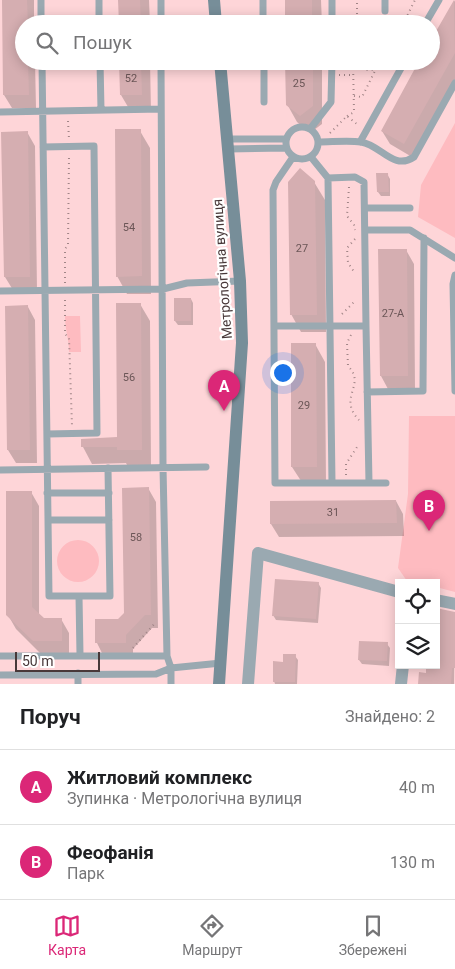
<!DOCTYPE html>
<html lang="uk">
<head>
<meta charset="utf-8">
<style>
	:root { --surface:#fff; --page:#f2f2f2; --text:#202124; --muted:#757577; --line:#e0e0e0; --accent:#db2777 }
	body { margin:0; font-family:Roboto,sans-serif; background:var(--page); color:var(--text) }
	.controls { position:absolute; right:15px; bottom:15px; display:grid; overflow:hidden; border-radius:0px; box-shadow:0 2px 12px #0003 }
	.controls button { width:45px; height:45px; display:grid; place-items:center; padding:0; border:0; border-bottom:1px solid var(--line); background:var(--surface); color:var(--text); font:25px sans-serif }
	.scale { position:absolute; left:15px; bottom:12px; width:85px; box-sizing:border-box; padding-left:5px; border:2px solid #483839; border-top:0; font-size:14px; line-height:18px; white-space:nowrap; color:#483839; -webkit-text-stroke:4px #fff; paint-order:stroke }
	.you { position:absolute; left:282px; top:372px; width:18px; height:18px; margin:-12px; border:4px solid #fff; border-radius:50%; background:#1a73e8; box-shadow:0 0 0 8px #1a73e833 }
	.badge { display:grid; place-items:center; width:32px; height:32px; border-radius:50%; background:var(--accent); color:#fff; font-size:16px; font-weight:700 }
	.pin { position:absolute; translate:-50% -41px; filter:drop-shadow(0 1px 2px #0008) }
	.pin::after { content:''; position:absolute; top:26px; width:18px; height:15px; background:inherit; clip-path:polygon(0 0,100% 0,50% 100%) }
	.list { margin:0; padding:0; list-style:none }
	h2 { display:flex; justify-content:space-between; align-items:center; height:65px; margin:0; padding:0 20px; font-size:21px }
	h2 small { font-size:16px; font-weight:400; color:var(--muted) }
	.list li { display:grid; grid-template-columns:32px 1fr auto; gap:15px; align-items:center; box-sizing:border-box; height:75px; padding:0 20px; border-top:1px solid var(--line) }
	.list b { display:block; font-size:19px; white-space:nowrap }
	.list p { margin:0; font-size:16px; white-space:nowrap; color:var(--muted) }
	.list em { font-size:16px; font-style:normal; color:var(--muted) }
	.icon { flex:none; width:28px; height:28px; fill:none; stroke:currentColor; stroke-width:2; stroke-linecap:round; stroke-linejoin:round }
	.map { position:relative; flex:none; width:455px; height:684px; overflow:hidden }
	.search { position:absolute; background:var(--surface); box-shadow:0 2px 12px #0003; left:15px; right:15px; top:15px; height:55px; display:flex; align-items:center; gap:12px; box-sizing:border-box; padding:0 18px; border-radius:28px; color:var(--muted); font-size:19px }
	.sheet { height:215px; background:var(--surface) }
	nav { display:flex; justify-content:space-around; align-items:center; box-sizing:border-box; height:70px; border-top:1px solid var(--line); background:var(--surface); font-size:14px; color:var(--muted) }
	nav a { display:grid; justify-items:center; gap:2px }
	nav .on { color:var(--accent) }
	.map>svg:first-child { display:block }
	.green { fill:#febbc0 }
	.shadow { fill:#0003 }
	.building { fill:#d5aeb1 }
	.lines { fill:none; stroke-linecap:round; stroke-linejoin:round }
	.path { stroke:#a18587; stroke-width:2; stroke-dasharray:1 4; stroke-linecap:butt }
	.lane { stroke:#9aa9b1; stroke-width:7 }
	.street { stroke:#9aa9b1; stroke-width:12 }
	.secondary { stroke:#778e99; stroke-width:12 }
	.labels { text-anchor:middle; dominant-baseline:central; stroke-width:4.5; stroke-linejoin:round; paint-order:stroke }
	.number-label { font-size:11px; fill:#6b5657 }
	.street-label { font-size:14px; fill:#483839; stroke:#fff }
</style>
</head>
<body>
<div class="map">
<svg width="455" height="684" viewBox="0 0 455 684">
	<rect width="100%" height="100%" fill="#fed5d8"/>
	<path class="green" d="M455 123V238L418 217 421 185Z
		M65 316H80L81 352H69C69 339 65 330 65 316Z
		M409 416H455V592L436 587V583L407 581 398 568 408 494Z
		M57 561a21 21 0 1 1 42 0a21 21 0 1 1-42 0Z"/>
	<path class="shadow" d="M3 0H34V24H24V61H35L36 108H12L4 95Z
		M119 0H149L150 24H120Z
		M286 0H321L322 24H286Z
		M455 0V79L412 157 390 144 382 131 431 61V43Z
		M121 61H150L151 112H131L121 95Z
		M287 61H322V124L310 133 297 122 287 104Z
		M140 131 150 148 151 294H127L117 276Z
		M27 132 35 146 37 290H13L5 277 3 133Z
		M387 174 390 179V196H381L378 192Z
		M314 182 325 200 326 332H301L291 314Z
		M406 250 414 264 415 389H388L381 376Z
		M191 299 193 303V325H178L175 321Z
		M140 304 150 321 151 466 128 467 126 463 92 464 83 447 119 438Z
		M28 307 35 320 37 463H16L8 450Z
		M315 344 325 362 326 484H303L292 467Z
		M148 488 156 502 158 628H152L133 649V656L104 657 97 643 96 620H119L125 614Z
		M31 492 39 506V615L44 619H61L69 633V654H41L16 629 8 615Z
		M396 501 403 514 404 536 279 537 271 524Z
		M318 583 321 588 318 623 276 620 273 615Z
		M455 612 454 684H419L436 665Z
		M387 644 390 648 389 666 362 664 359 660Z
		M295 656 298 660 297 684H275L274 681 284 663Z"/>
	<path class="building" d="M2 0H27L28 24H24V61H28L29 95H3Z
		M118 0H140L141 24H119Z
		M285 0H312V24H285Z
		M454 0 455 53 404 144 381 131 419 61H431V40Z
		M119 61H141L142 95H120Z
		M285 61H313V106L300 116 286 105Z
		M115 129H141L142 276 116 277Z
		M28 131 30 277H4L1 132Z
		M300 168 315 181 317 315H290L288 182Z
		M376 173H388L389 192H377Z
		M378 249H407L408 376H380Z
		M174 298H191V321H174Z
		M116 303H141L142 450H117V447H81V439L117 437Z
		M28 305 30 450H7L5 306Z
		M291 343H316L317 467H291Z
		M149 487 151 615H145L126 635V643H95V619H118L124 613 122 488Z
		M6 491H32V607L44 618H62V641H33L6 615Z
		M396 500 397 523 270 524V501Z
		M275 579 319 582 316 619 272 616Z
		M436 608 455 612V668H452L451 684H418L419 672 426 673V665H436Z
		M359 641 388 642 387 661 358 660Z
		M283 654H296L295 682H273V661L283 662Z"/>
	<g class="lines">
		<path class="path" d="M342 22 357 24
			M357 24V0
			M403 24 415 0
			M355 61C362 73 375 73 383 61
			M339 75H352
			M354 96 362 97 376 69
			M347 116 354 112 353 61
			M68 121 69 139
			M330 133 347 116 358 125
			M349 187 347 216 354 225 355 230
			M355 239 347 248 348 263 355 273
			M65 283V249L68 245 69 156
			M65 300V334L69 338 72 426
			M342 314 356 300
			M351 335 347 343 348 366C367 385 337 397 359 420
			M346 475V464L359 444
			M133 648 156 622"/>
		<path class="lane" d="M41 0V24
			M99 0V24
			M161 0V24
			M263 0V24
			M332 0V24
			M385 0V11
			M425 24 439 0
			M42 61 49 596H110L108 468
			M100 61 101 110
			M161 61 163 467 167 656 171 668V684
			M264 61V102
			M0 112 161 109
			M286 143a16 16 0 1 1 32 0a16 16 0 1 1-32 0Z
			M310 129 331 102 332 61
			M227 139H285
			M318 142C332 142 348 140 361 142 381 145 393 171 414 157L455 83
			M360 142 405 61
			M43 147 94 146 97 433 47 434
			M228 149 286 148
			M293 157 276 182 273 190 275 483H386
			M311 157 328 178 332 483
			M366 208H410
			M366 230H410L455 258
			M455 275 453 284 455 391
			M0 291 163 289 187 283 240 281
			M274 326H366L364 182 355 177 328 178
			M366 326 369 483
			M367 392 423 391 424 238
			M0 470 206 467
			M47 493H109
			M48 520H109
			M79 596 80 655
			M0 656H167
			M78 673V684
			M0 675 156 674 171 668 221 663"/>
		<path class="street" d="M436 600 455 604
			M248 684 258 553 399 592
			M401 684 403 665"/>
		<path class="secondary" d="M214 0 216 24
			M219 684 242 343 240 281 220 61"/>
	</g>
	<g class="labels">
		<g class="number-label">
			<text x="131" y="78">52</text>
			<text x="299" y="83">25</text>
			<text x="129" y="227">54</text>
			<text x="302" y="248">27</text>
			<text x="393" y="313">27-А</text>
			<text x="129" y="377">56</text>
			<text x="304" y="405">29</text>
			<text x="333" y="512">31</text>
			<text x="136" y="537">58</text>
		</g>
		<g class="street-label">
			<text transform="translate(222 269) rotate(-94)">Метрологічна вулиця</text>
		</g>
	</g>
</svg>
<div class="controls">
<button><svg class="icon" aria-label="locate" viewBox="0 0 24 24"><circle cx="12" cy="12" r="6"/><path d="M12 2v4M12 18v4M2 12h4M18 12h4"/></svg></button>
<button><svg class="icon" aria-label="layers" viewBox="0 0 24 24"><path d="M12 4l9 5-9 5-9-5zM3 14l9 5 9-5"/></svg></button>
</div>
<div class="scale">50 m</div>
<div class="you"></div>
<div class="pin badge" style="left:224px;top:411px">A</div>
<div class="pin badge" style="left:429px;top:531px">B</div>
<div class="search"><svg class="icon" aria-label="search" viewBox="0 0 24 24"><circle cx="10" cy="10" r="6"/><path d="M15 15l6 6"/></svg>Пошук</div>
</div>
<section class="sheet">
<h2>Поруч<small>Знайдено: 2</small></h2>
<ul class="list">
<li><span class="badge">A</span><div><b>Житловий комплекс</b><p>Зупинка · Метрологічна вулиця</p></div><em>40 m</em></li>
<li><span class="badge">B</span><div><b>Феофанія</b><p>Парк</p></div><em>130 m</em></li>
</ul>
</section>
<nav>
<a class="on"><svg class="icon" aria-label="map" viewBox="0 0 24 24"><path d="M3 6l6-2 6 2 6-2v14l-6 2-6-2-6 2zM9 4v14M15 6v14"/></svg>Карта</a>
<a><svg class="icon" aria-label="directions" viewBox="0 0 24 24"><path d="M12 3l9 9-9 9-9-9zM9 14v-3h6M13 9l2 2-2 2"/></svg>Маршрут</a>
<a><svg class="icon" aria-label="saved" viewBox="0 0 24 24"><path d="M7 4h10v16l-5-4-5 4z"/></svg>Збережені</a>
</nav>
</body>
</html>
